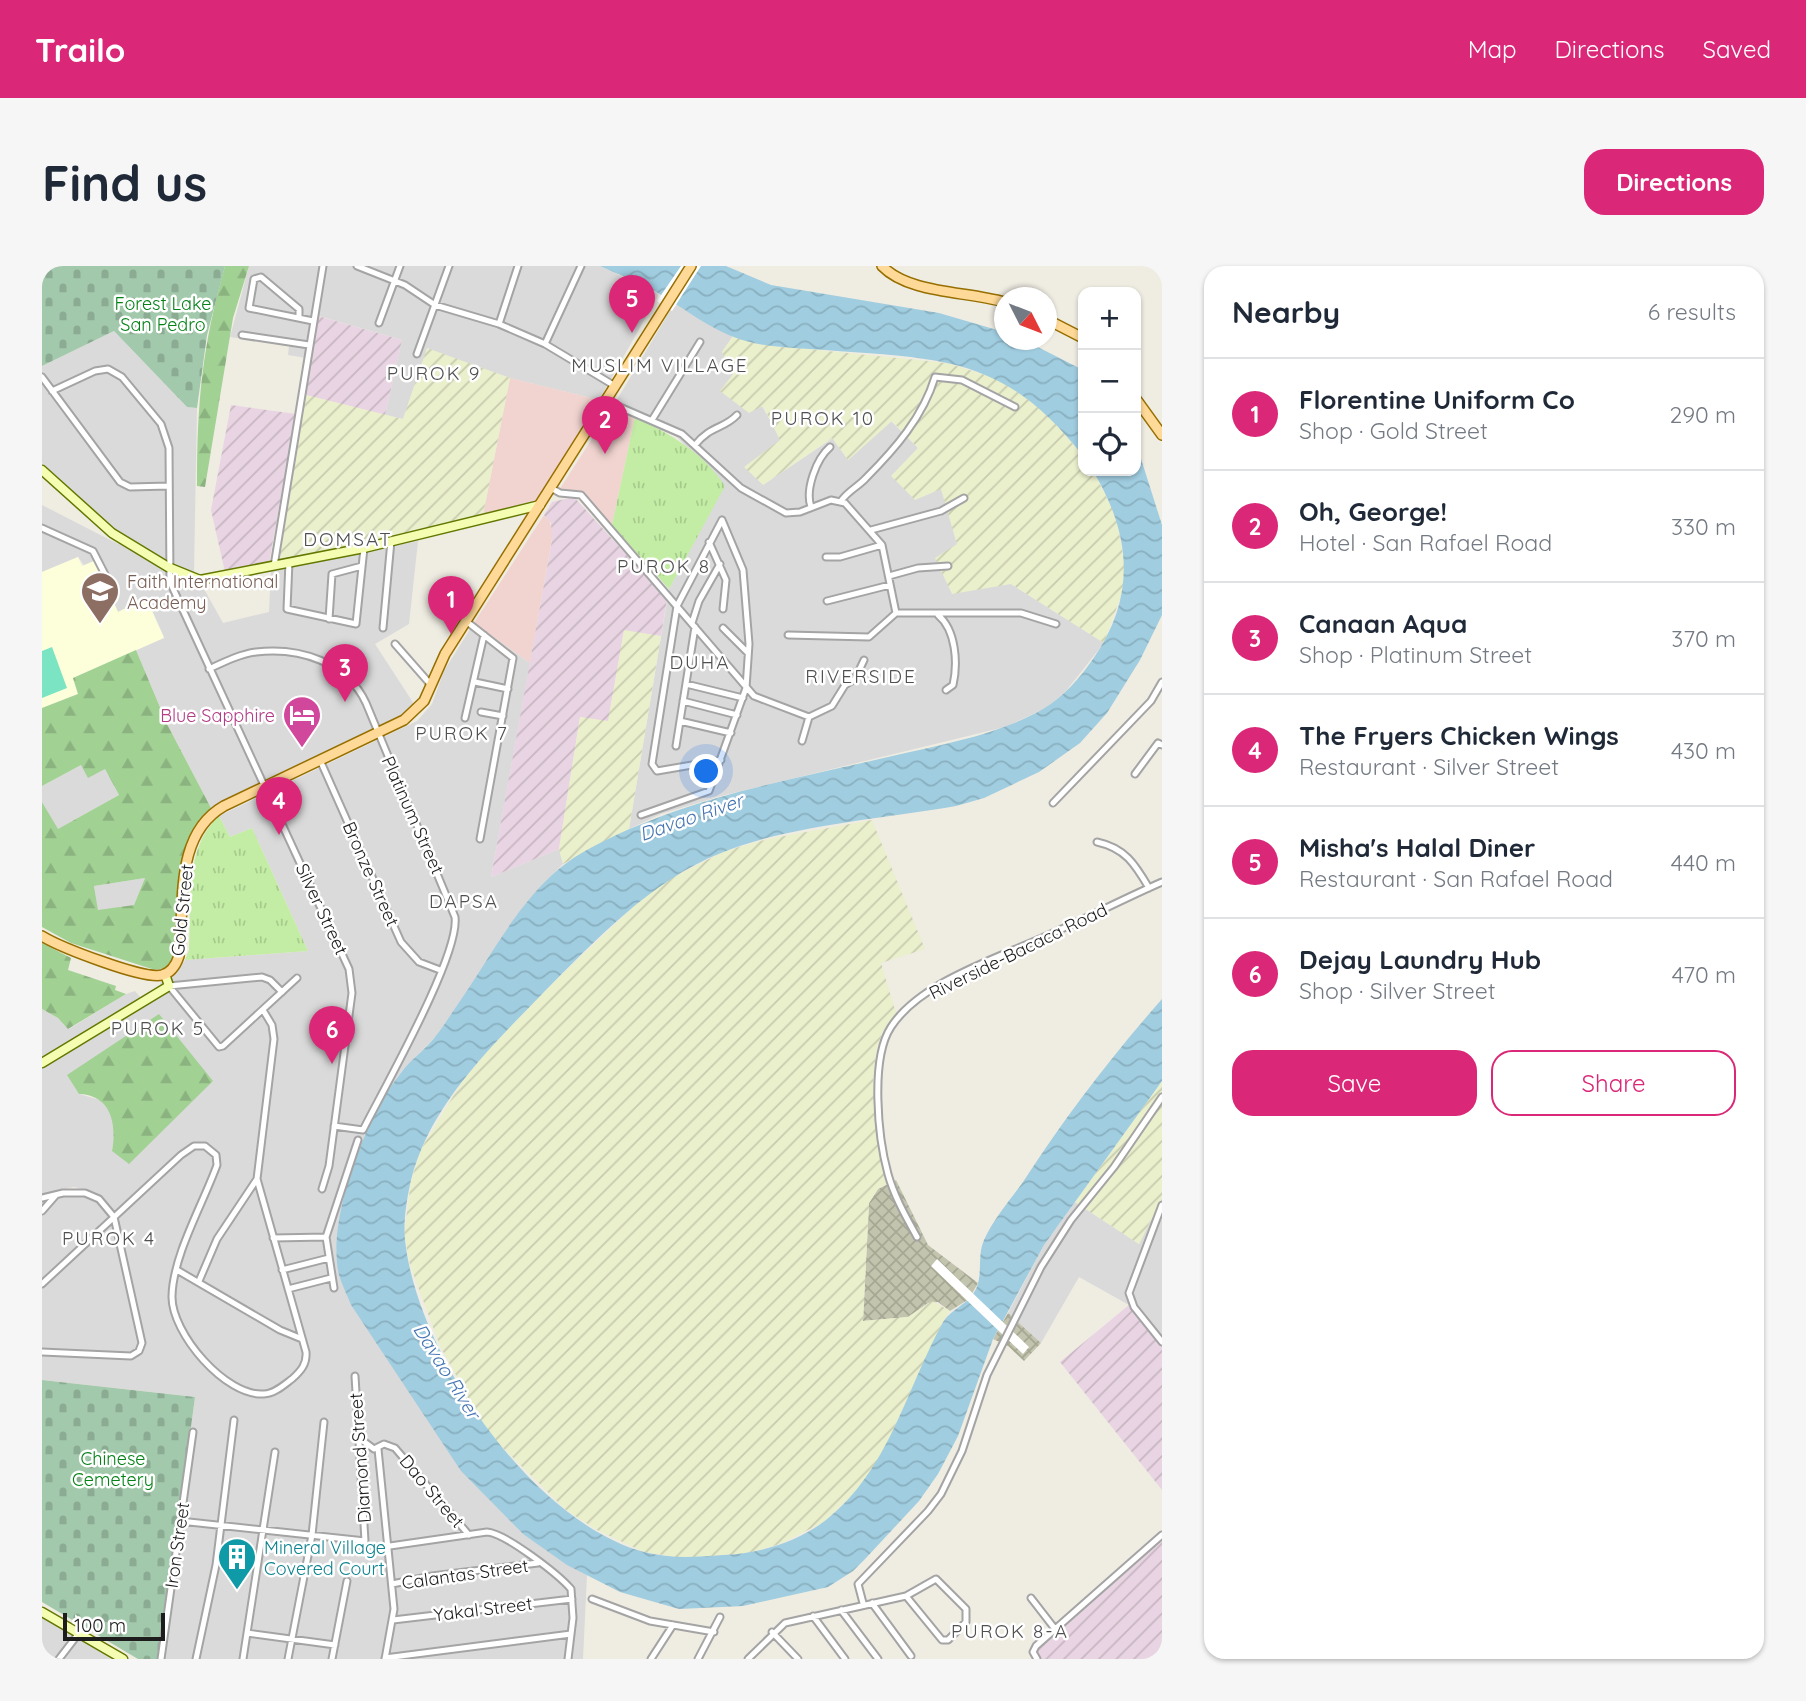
<!DOCTYPE html>
<html lang="en">
<head>
<meta charset="utf-8">
<style>
	:root { --surface:#fff; --page:#f6f6f7; --text:#1f2937; --muted:#747a83; --line:#e0e1e3; --accent:#db2777 }
	body { margin:0; font-family:Quicksand,sans-serif; background:var(--page); color:var(--text) }
	.controls { position:absolute; right:21px; top:21px; display:grid; overflow:hidden; border-radius:14px; box-shadow:0 2px 5px #0004 }
	.controls button { width:63px; height:63px; display:grid; place-items:center; padding:0; border:0; border-bottom:2px solid var(--line); background:var(--surface); color:var(--text); font:35px sans-serif }
	.compass { position:absolute; left:952px; top:21px; width:63px; height:63px; border-radius:50%; background:var(--surface); box-shadow:0 2px 5px #0004; rotate:132deg }
	.scale { position:absolute; left:21px; bottom:18px; width:102px; box-sizing:border-box; padding-left:7px; border:4px solid #1d1d1d; border-top:0; font-size:19px; line-height:24px; white-space:nowrap; color:#1d1d1d; -webkit-text-stroke:5px #fff; paint-order:stroke }
	.you { position:absolute; left:665px; top:506px; width:24px; height:24px; margin:-18px; border:5px solid #fff; border-radius:50%; background:#1a73e8; box-shadow:0 0 0 10px #1a73e833 }
	.badge { display:grid; place-items:center; width:46px; height:46px; border-radius:50%; background:var(--accent); color:#fff; font-size:23px; font-weight:700 }
	.pin { position:absolute; translate:-50% -58px; filter:drop-shadow(0 2px 4px #0008) }
	.pin::after { content:''; position:absolute; top:37px; width:24px; height:21px; background:inherit; clip-path:polygon(0 0,100% 0,50% 100%) }
	.list { margin:0; padding:0; list-style:none }
	h2 { display:flex; justify-content:space-between; align-items:center; height:91px; margin:0; padding:0 28px; font-size:30px }
	h2 small { font-size:23px; font-weight:400; color:var(--muted) }
	.list li { display:grid; grid-template-columns:46px 1fr auto; gap:21px; align-items:center; box-sizing:border-box; height:112px; padding:0 28px; border-top:2px solid var(--line) }
	.list b { display:block; font-size:26px; white-space:nowrap }
	.list p { margin:0; font-size:23px; white-space:nowrap; color:var(--muted) }
	.list em { font-size:23px; font-style:normal; color:var(--muted) }
	.actions { display:flex; gap:14px; padding:21px 28px }
	.actions a { flex:1; padding:16px 0; border:2px solid var(--accent); border-radius:21px; text-align:center; font-size:24px; color:var(--accent) }
	.actions .main { background:var(--accent); color:#fff }
	.icon { flex:none; width:38px; height:38px; fill:none; stroke:currentColor; stroke-width:2; stroke-linecap:round; stroke-linejoin:round }
	.map { position:relative; flex:none; width:1120px; height:1393px; overflow:hidden; border-radius:21px }
	header { display:flex; align-items:center; gap:42px; box-sizing:border-box; height:98px; padding:0 35px; background:var(--accent); color:#fff }
	header strong { font-size:33px }
	nav { display:flex; gap:38px; margin-inline-start:auto; font-size:24px }
	.intro { display:flex; align-items:center; justify-content:space-between; box-sizing:border-box; height:168px; padding:0 42px }
	h1 { margin:0; font-size:49px }
	.button { padding:18px 32px; border-radius:21px; background:var(--accent); color:#fff; font-size:24px; font-weight:700 }
	main { display:flex; gap:42px; padding:0 42px }
	aside { flex:1; background:var(--surface); border-radius:21px; box-shadow:0 2px 5px #0004 }
	.map>svg:first-child { display:block }
	.residential { fill:#dbdada; fill-rule:evenodd }
	.commercial { fill:#f1d4d0 }
	.industrial { fill:url(#industrial-furrows) }
	.education { fill:#fdffdb }
	.construction { fill:url(#construction-cross-hatch) }
	.farmland { fill:url(#farmland-furrows) }
	.grass { fill:url(#grass-tufts) }
	.forest { fill:url(#forest-firs); fill-rule:evenodd }
	.cemetery { fill:url(#cemetery-stones) }
	.pitch { fill:#7be4c2 }
	.water { fill:url(#water-waves) }
	.pier { fill:#fff }
	.lines { fill:none; stroke-linecap:round; stroke-linejoin:round }
	.street-casing { stroke:#a4a4a4; stroke-width:9 }
	.secondary-casing { stroke:#637800; stroke-width:11 }
	.primary-casing { stroke:#966f00; stroke-width:12 }
	.street { stroke:#fff; stroke-width:5 }
	.secondary { stroke:#f5fdb2; stroke-width:8 }
	.primary { stroke:#ffd997; stroke-width:9 }
	.labels { text-anchor:middle; dominant-baseline:central; stroke-width:5; stroke-linejoin:round; paint-order:stroke }
	.park-label { font-size:18px; fill:#048217; stroke:#fff }
	.education-label { font-size:18px; fill:#785e54; stroke:#fff; text-anchor:start }
	.hotel-label { font-size:18px; fill:#b23c85; stroke:#fff; text-anchor:end }
	.street-label { font-size:18px; fill:#1d1d1d; stroke:#fff }
	.culture-label { font-size:18px; fill:#0d838f; stroke:#fff; text-anchor:start }
	.neighbourhood-label { font-size:19px; letter-spacing:2px; fill:#505050; stroke:#fff }
	.water-label { font-size:19px; font-style:italic; fill:#4474b3; stroke:#fff }
</style>
</head>
<body>
<header>
<strong>Trailo</strong>
<nav><a>Map</a><a>Directions</a><a>Saved</a></nav>
</header>
<div class="intro"><h1>Find us</h1><a class="button">Directions</a></div>
<main>
<div class="map">
<svg width="1120" height="1393" viewBox="0 0 1120 1393">
	<defs>
		<pattern id="industrial-furrows" width="10" height="10" patternUnits="userSpaceOnUse" patternTransform="scale(1.75)"><rect width="10" height="10" fill="#e9d4e3"/><path d="M-1 1l2-2M0 10L10 0M9 11l2-2" fill="none" stroke="#c7b6c2"/></pattern>
		<pattern id="construction-cross-hatch" width="8" height="8" patternUnits="userSpaceOnUse" patternTransform="scale(1.75)"><rect width="8" height="8" fill="#c3c4ad"/><path d="M0 0l8 8M0 8l8-8" fill="none" stroke="#a7a894"/></pattern>
		<pattern id="farmland-furrows" width="10" height="10" patternUnits="userSpaceOnUse" patternTransform="scale(1.75)"><rect width="10" height="10" fill="#eaefcc"/><path d="M-1 1l2-2M0 10L10 0M9 11l2-2" fill="none" stroke="#c8ccaf"/></pattern>
		<pattern id="grass-tufts" width="24" height="20" patternUnits="userSpaceOnUse" patternTransform="scale(1.75)"><rect width="24" height="20" fill="#c3eda4"/><path d="M3 7l-1-3M5 7V3M7 7l1-3M15 17l-1-3M17 17v-4M19 17l1-3" fill="none" stroke="#a7cb8d"/></pattern>
		<pattern id="forest-firs" width="22" height="20" patternUnits="userSpaceOnUse" patternTransform="scale(1.75)"><rect width="22" height="20" fill="#a2d194"/><path d="M5 1l3.5 6h-7zM16 11l3.5 6h-7z" fill="#8bb37f"/></pattern>
		<pattern id="cemetery-stones" width="16" height="16" patternUnits="userSpaceOnUse" patternTransform="scale(1.75)"><rect width="16" height="16" fill="#a2c9ab"/><path d="M2 7V4a2 2 0 0 1 4 0v3zM10 15v-3a2 2 0 0 1 4 0v3z" fill="#8bac93"/></pattern>
		<pattern id="water-waves" width="16" height="10" patternUnits="userSpaceOnUse" patternTransform="scale(1.75)"><rect width="16" height="10" fill="#a0cde0"/><path d="M0 5q4-4 8 0t8 0" fill="none" stroke="#89b0c0"/></pattern>
	</defs>
	<rect width="100%" height="100%" fill="#efece2"/>
	<path class="residential" d="M207 0H558L617 28 557 134 468 112 385 83 361 153 343 149 360 74 277 50 270 93 246 89 247 80 188 71Z
		M635 39 691 70 680 86 720 140 739 174 721 219 791 172 806 194 849 155 876 182 850 210 873 233 899 222 915 278 969 318 1062 377 1024 425 1004 442 963 461 679 530 619 548 587 563 627 323 682 220 635 171 570 142 628 45Z
		M72 65 145 141 155 142 152 305 181 357 227 346 229 305 376 275 367 358 333 378 374 441 339 462 226 512 169 542 125 458 94 384 122 371 105 333 76 346 36 291 0 306V239L76 278 81 270 0 197V100Z
		M432 357 488 397 449 611 517 583 521 598 498 621 394 770 359 806 346 826 326 865 306 920 295 990 297 1009 309 1039 420 1205 481 1268 545 1309 541 1393H118L153 1131 0 1114V936L31 929 46 932 55 927 32 921 0 928V743L16 752 27 763 84 728 93 725 99 732 119 722 118 717 134 708 143 694 266 685 210 562 188 571 177 550 375 455 390 438 402 405ZM171 815 70 885 73 864 69 847 58 834 37 828Z
		M39 499 63 503 77 529 15 564 0 536V520Z
		M103 612 92 639 56 645 52 620Z
		M1120 932V1081L1087 1039 1037 1011 999 1077 966 1047 1002 979 1033 936 1097 978Z
		M0 1351 33 1370 69 1393H0Z"/>
	<path class="commercial" d="M468 112 557 134 493 235 441 249Z
		M570 142 593 151 570 259 537 224H517Z
		M502 249 507 254 511 267 488 397 432 357Z"/>
	<path class="industrial" d="M276 50 360 74 343 149 264 129Z
		M189 139 254 148 227 297 183 306 169 244Z
		M532 231 625 333 619 370 582 365 566 456 538 451 517 583 449 611 510 274 509 257 502 249 510 236Z
		M1087 1039 1120 1081V1224L1018 1096Z
		M1120 1275V1393H999L994 1386 997 1382Z"/>
	<path class="education" d="M36 291 40 300 54 294 76 346 104 332 122 372 31 412 36 428 0 442V306Z"/>
	<path class="construction" d="M854 914 886 979 936 1017 927 1033 908 1045 896 1036 886 1037 866 1051 821 1055 827 937 836 923Z
		M966 1047 999 1077 982 1095 966 1080 951 1073Z"/>
	<path class="farmland" d="M691 70 716 78 905 97 959 114 1004 146 1041 190V205H1051L1074 249 1083 300 1080 327 1062 377 969 318 910 328 893 292 915 278 899 223 873 234 849 210 876 182 850 155 806 194 790 172 721 219 702 201 738 174 721 140 707 147 678 125 691 108 680 86Z
		M385 82 468 112 441 249 281 290 237 293 264 129 361 153Z
		M582 364 619 370 587 563 521 598 517 583 538 451 566 455Z
		M830 554 883 683 839 697 854 747 840 767 834 785 831 815 833 854 845 918 836 923 827 937 821 1055 866 1051 890 1035 908 1045 901 1056 838 1192 812 1227 782 1256 738 1278 702 1288 640 1292 602 1286 555 1264 524 1244 451 1172 434 1146 398 1080 368 999 362 969 369 915 379 883 421 814 450 779 513 715 596 636 625 614 683 585 726 573Z
		M1120 815V932L1097 978 1033 936Z"/>
	<path class="grass" d="M593 151C628 168 661 186 683 220L627 323 570 259Z
		M177 550 188 571 210 562 266 685 143 694 147 684C150 640 141 583 177 550Z"/>
	<path class="forest" d="M183 0H207L191 52 163 221 155 220C155 136 160 81 183 0Z
		M94 384 125 458 169 542C123 580 147 642 132 692L123 702 113 704 29 677 0 661V536L16 563 77 529 63 503 46 512 39 499 0 520V442L36 428 31 412ZM103 612 92 639 56 644 52 620Z
		M0 677 29 692 26 704 74 720 73 724 84 728 26 763 16 752 0 743Z
		M117 748 171 815 87 898 70 885C75 858 69 829 37 828L25 809Z"/>
	<path class="cemetery" d="M0 0H183L165 69 155 142 145 141 72 65 0 100Z
		M0 1114 153 1131 118 1393H96L0 1336Z"/>
	<path class="pitch" d="M10 381 25 422 0 432V385Z"/>
	<path class="water" d="M558 0H684L729 19 897 47 962 66V74H982L1041 104V190C963 90 901 93 783 84 757 82 729 82 704 75 671 66 645 44 616 27 597 16 577 9 558 0Z
		M1094 177 1120 259V349L1098 394 1065 447 1038 477 997 506 942 532 914 540C840 553 748 559 679 587 608 615 553 675 500 728 448 782 388 839 369 914 365 932 361 955 363 974 375 1087 488 1255 602 1286 629 1293 654 1291 681 1289 716 1288 756 1276 784 1254 847 1204 863 1126 900 1058 908 1043 926 1039 934 1023 941 1008 935 990 942 974 951 954 968 934 981 916 1023 851 1069 791 1120 733V815L1002 979 951 1073 916 1170 896 1208 877 1235 824 1292 811 1305 786 1321 701 1340 637 1343 578 1326 525 1299 481 1268 419 1205 309 1039C305 1029 300 1019 297 1009 284 954 324 851 358 808 366 797 376 789 385 780 397 768 406 752 416 738 453 685 485 617 543 585 642 530 751 514 859 488 907 477 958 468 1001 443 1021 431 1038 412 1051 393 1095 330 1089 268 1051 205H1094Z"/>
	<path class="pier" d="M639 0H659L630 45 615 35Z
		M895 993 987 1081 981 1088 889 1000Z"/>
	<g class="lines">
		<defs>
			<path id="street" d="M315 0 363 19 393 39 457 58 503 78 573 120
				M257 50V43L219 11 212 13 207 42 271 55
				M337 57 358 0
				M457 58 476 0
				M200 69 267 79
				M503 78 539 0
				M375 88 407 0
				M0 111 78 216 88 221 127 220
				M10 125 53 105 66 103 80 111 119 158 127 182 128 316 307 703 310 727 287 900 280 923
				M564 135 640 168 699 222 744 247 758 246 789 234 803 237 840 279 854 347H979L1014 358
				M610 154 658 76
				M653 179C669 159 682 163 695 149
				M509 222 518 227 539 229 712 430 767 451 760 475
				M799 235C806 225 817 220 824 212 853 183 881 151 893 111L920 114 973 141
				M769 241C763 224 774 193 788 181
				M0 262 51 285 73 328
				M829 264 899 245 922 232
				M667 276 684 314 681 343
				M784 291H798L840 279
				M247 296 245 343 314 358 322 282
				M232 300 281 0
				M847 310 876 302 906 300
				M785 335 848 319
				M896 349C914 364 916 397 911 419L904 424
				M287 353 290 308 320 300
				M424 355 471 392 438 573
				M650 357 657 335 678 298
				M341 362 349 275
				M681 362 706 387
				M746 369 827 371 854 347
				M353 378 389 419
				M167 403C182 396 198 388 214 386 258 381 305 396 324 437L413 651C418 689 341 824 321 864L292 860
				M433 416 466 423
				M644 418 701 432
				M641 435 695 449
				M439 446 461 450
				M767 451 790 440 803 419 813 413 822 394
				M423 452 442 369
				M638 455 689 467
				M634 480 653 361
				M278 494 359 676 377 696 398 704
				M679 494 615 505 610 498 635 340 680 254
				M1093 508 1116 477 1120 479
				M1011 537 1109 435 1120 416
				M599 549 667 525 704 422 707 378 701 304 680 254
				M1055 576C1083 582 1093 598 1107 622
				M240 726 228 714 220 711 127 720 177 781 181 780 255 712
				M0 932 21 927H43L57 933 72 951 100 1077 97 1085 89 1090 0 1086
				M1120 939 1087 1027 1092 1041 1120 1076
				M0 945 14 929
				M875 971C864 951 852 930 846 908 836 872 828 793 849 761 878 716 956 692 1004 670 1043 653 1081 633 1120 616
				M231 972 284 971
				M135 1004 238 1064 260 1073
				M240 1004 287 992
				M157 1015 175 973 215 913
				M0 1018 139 889 152 880H163L174 889 175 899C161 938 131 989 130 1030 129 1067 184 1131 222 1128 232 1128 242 1119 250 1113 259 1105 265 1098 264 1086L215 913 232 773 230 759 221 744
				M292 1022 284 971 316 874
				M246 1023 289 1012
				M317 1172 332 1183 342 1178 353 1182 427 1269
				M336 1183 352 1343 343 1393
				M138 1255 323 1275 313 1110
				M348 1280 445 1266C463 1267 516 1308 529 1323L531 1352 526 1393
				M350 1318 390 1310 496 1297
				M989 1332 1013 1363
				M550 1333 608 1355 672 1366
				M821 1337 816 1318 886 1245 899 1228 920 1185 945 1109 999 1001 1029 954 1072 901 1120 831
				M830 1337 869 1390
				M799 1344 836 1393
				M771 1350 803 1393
				M351 1354 530 1333
				M730 1366 756 1393
				M205 1367 293 1379
				M343 1392 529 1368
				M17 1393 37 1367
				M119 1393 151 1166
				M154 1393 174 1299 192 1154
				M201 1393 233 1186
				M246 1393 270 1269 282 1156
				M290 1393 305 1315
				M609 1393 631 1359
				M656 1393 678 1351
				M706 1393 743 1357 864 1330 894 1313 924 1343V1356L906 1374H900L864 1330
				M995 1393 991 1386 994 1380 1120 1269"/>
			<path id="secondary" d="M0 204 70 267 126 301 158 314 322 282 498 239
				M0 797 127 720 123 708
				M0 1346 81 1393"/>
			<path id="primary" d="M840 0C867 28 925 25 962 36
				M1004 53 1041 72
				M1094 133 1120 169
				M0 670C18 681 102 714 120 709 129 707 134 699 137 690 143 640 131 569 182 540L362 454 382 435 403 388 649 0"/>
		</defs>
		<use href="#street" class="street-casing"/>
		<use href="#secondary" class="secondary-casing"/>
		<use href="#primary" class="primary-casing"/>
		<use href="#street" class="street"/>
		<use href="#secondary" class="secondary"/>
		<use href="#primary" class="primary"/>
	</g>
	<defs>
		<symbol id="school-pin" viewBox="-11 -11 22 30"><path d="M0 17L-7.5 6A9.5 9.5 0 1 1 7.5 6Z" fill="#8d6e63" stroke="#fff"/><path d="M0-5L7-2L0 1L-7-2ZM-4 1L0 2.5L4 1V4Q0 6-4 4Z" fill="#fff"/></symbol>
		<symbol id="hotel-pin" viewBox="-11 -11 22 30"><path d="M0 17L-7.5 6A9.5 9.5 0 1 1 7.5 6Z" fill="#d1479c" stroke="#fff"/><path d="M-6-4.5h1.5V1H6V5H4.5V3h-9V5H-6ZM-4 0a1.8 1.8 0 1 1 3.6 0ZM.5 0V-2.5h3Q6-2.5 6 0Z" fill="#fff"/></symbol>
		<symbol id="building-pin" viewBox="-11 -11 22 30"><path d="M0 17L-7.5 6A9.5 9.5 0 1 1 7.5 6Z" fill="#0f9aa8" stroke="#fff"/><path d="M-4-6H4V6H1V3H-1V6H-4ZM-2.5-4.3h1.7v1.8h-1.7ZM.8-4.3h1.7v1.8H.8ZM-2.5-1h1.7V.8h-1.7ZM.8-1h1.7V.8H.8Z" fill="#fff"/></symbol>
	</defs>
	<g fill-rule="evenodd">
		<use href="#school-pin" x="36" y="303" width="44" height="60"/>
		<use href="#hotel-pin" x="238" y="427" width="44" height="60"/>
		<use href="#building-pin" x="173" y="1269" width="44" height="60"/>
	</g>
	<g class="labels">
		<g class="park-label">
			<text x="121" y="37">Forest Lake<tspan x="121" dy="21">San Pedro</tspan></text>
			<text x="71" y="1192">Chinese<tspan x="71" dy="21">Cemetery</tspan></text>
		</g>
		<g class="education-label">
			<text x="85" y="315">Faith International<tspan x="85" dy="21">Academy</tspan></text>
		</g>
		<g class="hotel-label">
			<text x="233" y="449">Blue Sapphire</text>
		</g>
		<g class="street-label">
			<text transform="translate(371 549) rotate(66)">Platinum Street</text>
			<text transform="translate(329 608) rotate(66)">Bronze Street</text>
			<text transform="translate(280 643) rotate(65)">Silver Street</text>
			<text transform="translate(140 644) rotate(-84)">Gold Street</text>
			<text transform="translate(976 685) rotate(-26)">Riverside-Bacaca Road</text>
			<text transform="translate(318 1192) rotate(-94)">Diamond Street</text>
			<text transform="translate(390 1225) rotate(50)">Dao Street</text>
			<text transform="translate(135 1279) rotate(-82)">Iron Street</text>
			<text transform="translate(423 1308) rotate(-8)">Calantas Street</text>
			<text transform="translate(441 1343) rotate(-7)">Yakal Street</text>
		</g>
		<g class="culture-label">
			<text x="222" y="1281">Mineral Village<tspan x="222" dy="21">Covered Court</tspan></text>
		</g>
		<g class="neighbourhood-label">
			<text x="618" y="99">MUSLIM VILLAGE</text>
			<text x="392" y="107">PUROK 9</text>
			<text x="781" y="152">PUROK 10</text>
			<text x="306" y="273">DOMSAT</text>
			<text x="622" y="300">PUROK 8</text>
			<text x="658" y="396">DUHA</text>
			<text x="819" y="410">RIVERSIDE</text>
			<text x="420" y="467">PUROK 7</text>
			<text x="422" y="635">DAPSA</text>
			<text x="116" y="762">PUROK 5</text>
			<text x="67" y="972">PUROK 4</text>
			<text x="968" y="1365">PUROK 8-A</text>
		</g>
		<g class="water-label">
			<text transform="translate(649 551) rotate(-19)">Davao River</text>
			<text transform="translate(405 1105) rotate(58)">Davao River</text>
		</g>
	</g>
</svg>
<div class="controls">
<button>+</button>
<button>−</button>
<button><svg class="icon" aria-label="locate" viewBox="0 0 24 24"><circle cx="12" cy="12" r="6"/><path d="M12 2v4M12 18v4M2 12h4M18 12h4"/></svg></button>
</div>
<svg class="compass" viewBox="-18 -18 36 36"><path d="M0-13l5 13h-10z" fill="#e53935"/><path d="M0 13l5-13h-10z" fill="#747a83"/></svg>
<div class="scale">100 m</div>
<div class="you"></div>
<div class="pin badge" style="left:409px;top:368px">1</div>
<div class="pin badge" style="left:563px;top:188px">2</div>
<div class="pin badge" style="left:303px;top:436px">3</div>
<div class="pin badge" style="left:237px;top:569px">4</div>
<div class="pin badge" style="left:590px;top:67px">5</div>
<div class="pin badge" style="left:290px;top:798px">6</div>
</div>
<aside>
<h2>Nearby<small>6 results</small></h2>
<ul class="list">
<li><span class="badge">1</span><div><b>Florentine Uniform Co</b><p>Shop · Gold Street</p></div><em>290 m</em></li>
<li><span class="badge">2</span><div><b>Oh, George!</b><p>Hotel · San Rafael Road</p></div><em>330 m</em></li>
<li><span class="badge">3</span><div><b>Canaan Aqua</b><p>Shop · Platinum Street</p></div><em>370 m</em></li>
<li><span class="badge">4</span><div><b>The Fryers Chicken Wings</b><p>Restaurant · Silver Street</p></div><em>430 m</em></li>
<li><span class="badge">5</span><div><b>Misha's Halal Diner</b><p>Restaurant · San Rafael Road</p></div><em>440 m</em></li>
<li><span class="badge">6</span><div><b>Dejay Laundry Hub</b><p>Shop · Silver Street</p></div><em>470 m</em></li>
</ul>
<div class="actions"><a class="main">Save</a><a>Share</a></div>
</aside>
</main>
</body>
</html>
